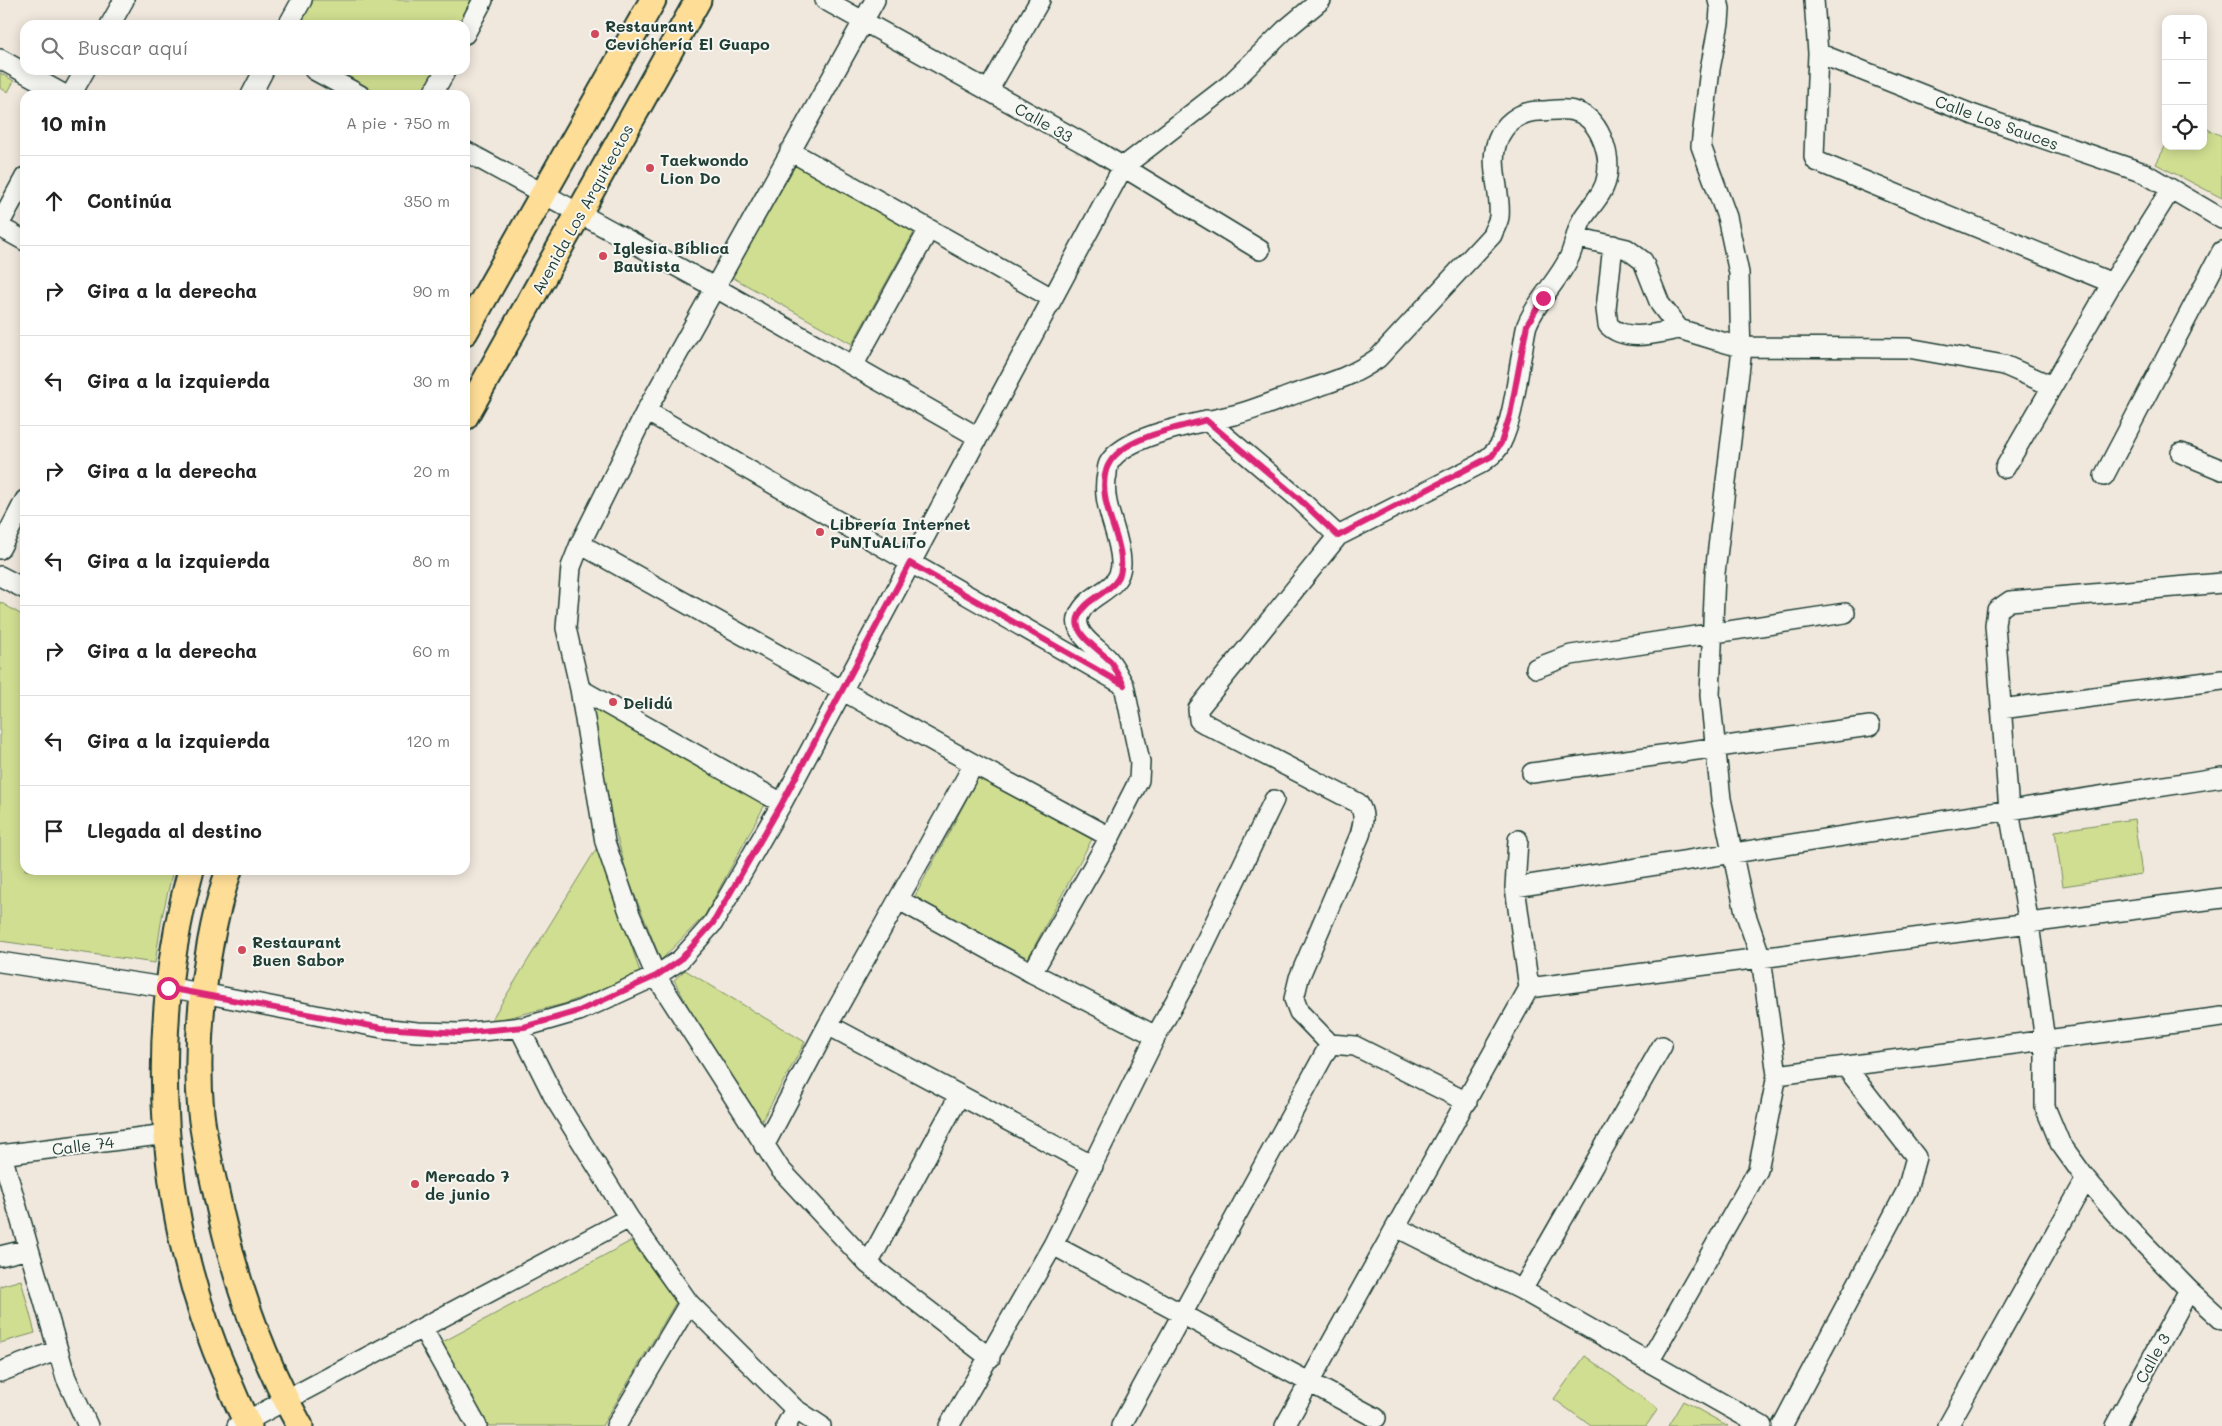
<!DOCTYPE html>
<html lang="es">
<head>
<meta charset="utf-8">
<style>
	:root { --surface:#fff; --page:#f6f6f6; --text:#222; --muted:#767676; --line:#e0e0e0 }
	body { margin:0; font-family:Mali,sans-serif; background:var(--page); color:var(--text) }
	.controls { position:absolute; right:15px; top:15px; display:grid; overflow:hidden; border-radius:10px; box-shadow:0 2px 12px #0003 }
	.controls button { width:45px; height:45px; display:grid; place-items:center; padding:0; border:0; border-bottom:1px solid var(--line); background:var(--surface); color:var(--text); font:25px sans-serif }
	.stop { position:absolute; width:15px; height:15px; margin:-11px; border:4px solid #db2777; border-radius:50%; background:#fff }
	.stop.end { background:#db2777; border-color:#fff; box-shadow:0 1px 5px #0008 }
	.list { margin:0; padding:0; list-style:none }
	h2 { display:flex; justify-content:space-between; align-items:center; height:65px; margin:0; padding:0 20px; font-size:21px }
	h2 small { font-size:16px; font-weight:400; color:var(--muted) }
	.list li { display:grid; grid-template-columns:32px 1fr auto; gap:15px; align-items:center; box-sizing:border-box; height:90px; padding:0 20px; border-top:1px solid var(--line) }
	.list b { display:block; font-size:19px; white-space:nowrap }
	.list em { font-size:16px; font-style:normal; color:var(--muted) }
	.icon { flex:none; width:28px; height:28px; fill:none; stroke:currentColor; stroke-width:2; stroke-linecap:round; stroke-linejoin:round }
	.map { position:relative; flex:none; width:2222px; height:1426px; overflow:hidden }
	.search { position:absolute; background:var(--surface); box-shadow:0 2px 12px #0003; left:20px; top:20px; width:450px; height:55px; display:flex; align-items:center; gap:12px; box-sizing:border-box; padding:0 18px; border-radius:15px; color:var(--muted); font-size:19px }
	.panel { position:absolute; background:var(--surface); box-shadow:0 2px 12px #0003; left:20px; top:90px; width:450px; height:785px; border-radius:15px }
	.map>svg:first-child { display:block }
	.green { fill:#d0de91; stroke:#788e62 }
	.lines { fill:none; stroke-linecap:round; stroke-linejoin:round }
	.minor-casing { stroke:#1f3d34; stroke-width:22 }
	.major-casing { stroke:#1f3d34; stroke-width:29 }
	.minor { stroke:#f6f6f2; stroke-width:19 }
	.major { stroke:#fedd96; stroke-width:25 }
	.route { stroke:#db2777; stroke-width:6 }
	.poi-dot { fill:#d1495b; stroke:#f6f6f2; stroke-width:2 }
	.labels { text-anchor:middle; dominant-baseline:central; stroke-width:4; stroke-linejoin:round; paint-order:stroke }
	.poi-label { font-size:16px; font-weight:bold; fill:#1f3d34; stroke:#f6f6f2; text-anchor:start }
	.street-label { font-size:16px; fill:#1f3d34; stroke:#f6f6f2 }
</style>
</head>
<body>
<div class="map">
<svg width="2222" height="1426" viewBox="0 0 2222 1426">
	<rect width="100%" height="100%" fill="#f0e8dd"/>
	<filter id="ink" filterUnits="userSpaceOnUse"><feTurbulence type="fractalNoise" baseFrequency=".02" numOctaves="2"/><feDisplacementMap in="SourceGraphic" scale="10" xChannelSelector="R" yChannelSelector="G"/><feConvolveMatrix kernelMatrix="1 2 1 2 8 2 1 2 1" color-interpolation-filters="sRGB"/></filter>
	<g filter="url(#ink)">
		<path class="green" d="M307 0H482L465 25H295Z
			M335 70H440L424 95H381Z
			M0 73 14 81 8 92 0 88Z
			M2203 127 2222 136V198L2156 164 2166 145 2203 146Z
			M797 163 917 227 852 344 730 276Z
			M0 602 25 617V870H173L162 917 155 963 0 941Z
			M586 699 768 799 705 915 661 960 629 881 603 786Z
			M978 778 1092 839 1028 958 914 898Z
			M2134 819 2142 874 2063 886 2055 831Z
			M598 846 641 975 564 1004 490 1022Z
			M685 970 805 1042 759 1126 717 1061 674 980Z
			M631 1241 676 1302 602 1426H489L473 1407 439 1344Z
			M21 1280 35 1333 0 1343V1286Z
			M1585 1356 1658 1409 1646 1426H1591L1554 1399Z
			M1683 1401 1728 1426H1668Z"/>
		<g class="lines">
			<defs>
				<path id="minor" d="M825 0 1092 148 1260 250
					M875 0 646 411 580 544 571 567 566 628 580 689 605 842 629 912 656 976 780 1169 868 1264 990 1358
					M1814 0 1818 53 1814 157 1816 161 2112 283
					M110 25 124 0
					M288 25 302 0
					M465 34 483 0
					M1818 53 1974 115 2144 173 2222 219
					M0 59 65 95
					M314 70 360 95
					M988 91 1040 0
					M71 95 85 70
					M251 95 264 70
					M432 95 446 70
					M465 151 716 288 978 437
					M790 151 1052 298
					M0 223 25 177
					M0 227 25 241
					M1576 237 1627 249 1643 261 1660 304 1679 329 1712 339 1740 347 1908 348 2004 365 2052 386
					M1613 245 1606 309 1608 325C1626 343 1657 333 1679 329
					M853 366 929 229
					M646 411 1124 685 1140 762 1139 780 1110 837 1032 973
					M1206 420 1298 498 1338 536
					M2181 453 2222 470
					M2005 468 2112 283 2171 189
					M2104 476 2222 251
					M580 544 974 764 1110 837
					M0 549 25 500
					M0 576 25 589
					M2222 583 2010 601 1997 610 1995 625 2009 811 2029 924 2045 1041V1107L2060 1143 2086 1179 2122 1221 2189 1290 2222 1320
					M1536 668 1571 655 1845 613
					M1124 685C1119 677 1115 667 1108 659 1098 648 1071 633 1079 615 1089 591 1122 592 1121 562 1120 531 1100 505 1107 474 1107 471 1108 465 1109 463 1125 434 1204 422 1234 415 1254 410 1273 402 1292 395 1324 384 1349 379 1378 358L1492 235C1494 229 1498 223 1499 217 1502 191 1486 161 1500 135 1508 120 1523 111 1540 111 1550 111 1564 108 1574 111 1599 117 1611 153 1607 176 1605 193 1591 205 1583 218 1576 230 1575 245 1569 258 1558 281 1537 300 1527 325 1525 332 1524 340 1523 347 1517 376 1514 417 1501 443 1497 452 1488 458 1480 464L1338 536 1198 709 1199 720 1209 726 1358 803C1366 814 1363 823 1360 835L1299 978 1294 999 1299 1012 1330 1044 1355 1046 1467 1102
					M580 689 782 803
					M2001 709 2222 680
					M1532 773 1870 726
					M1515 887 2222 777
					M899 900 1032 973 1156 1036
					M0 962 203 993 382 1028 417 1032 459 1033 524 1027 579 1011 656 976 680 960 713 923 782 803 1123 167 1229 85 1285 30 1321 0
					M1529 988 2222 898
					M828 1025 1093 1166
					M519 1027 555 1099 629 1218 689 1303 795 1409 821 1426
					M1777 1075 2222 1017
					M764 1146 828 1025 974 764
					M0 1155 167 1134
					M2 1155 66 1378 88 1426
					M1396 1227 1522 1290 1762 1426
					M1053 1245 1376 1418
					M0 1256 29 1249
					M868 1264 959 1096
					M1522 1290 1662 1046
					M423 1329 477 1426
					M1649 1362 1758 1170 1777 1075 1761 958 1745 912 1721 799 1710 695 1715 573 1741 357 1739 273 1727 217 1701 146 1710 69 1719 23 1720 9 1718 0
					M0 1372 58 1350
					M237 1426 629 1218
					M616 1426 689 1303
					M786 1426 795 1409
					M949 1426 1053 1245 1156 1036 1188 978 1274 800
					M1121 1426 1330 1044
					M1285 1426 1529 988 1515 887 1518 840
					M1782 1426 1907 1190 1916 1157 1845 1066
					M1948 1426 2086 1179
					M2115 1426 2189 1290"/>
				<path id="major" d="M465 332 653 0
					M465 417 698 0
					M191 870C146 1036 158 1220 227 1378 234 1394 240 1411 249 1426
					M229 870C205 941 194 1039 201 1113 204 1140 210 1166 216 1192 233 1274 259 1353 300 1426"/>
			</defs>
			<use href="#minor" class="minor-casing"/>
			<use href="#major" class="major-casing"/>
			<use href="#minor" class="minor"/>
			<use href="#major" class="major"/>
		</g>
	</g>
	<g class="lines" filter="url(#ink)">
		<path class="route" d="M168 988 382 1028 459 1033 524 1027 579 1011 656 976 680 960 713 923 782 803 910 563 1124 685C1119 677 1115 666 1108 659 1098 648 1070 633 1079 615 1087 596 1120 590 1121 569 1123 548 1113 530 1108 510 1104 496 1101 475 1110 462 1126 437 1178 428 1206 420L1298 498 1338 536 1492 456 1501 443 1510 415 1527 325 1543 298"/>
	</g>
	<g class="poi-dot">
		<circle cx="595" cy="34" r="5"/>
		<circle cx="650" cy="168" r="5"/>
		<circle cx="603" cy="256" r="5"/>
		<circle cx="820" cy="532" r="5"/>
		<circle cx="613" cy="702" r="5"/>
		<circle cx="242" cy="950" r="5"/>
		<circle cx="415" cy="1184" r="5"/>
	</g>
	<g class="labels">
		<g class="poi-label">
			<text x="605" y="25">Restaurant<tspan x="605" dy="18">Cevichería El Guapo</tspan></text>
			<text x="660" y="159">Taekwondo<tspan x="660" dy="18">Lion Do</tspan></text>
			<text x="613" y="247">Iglesia Bíblica<tspan x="613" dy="18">Bautista</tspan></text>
			<text x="830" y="523">Librería Internet<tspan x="830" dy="18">PuNTuALiTo</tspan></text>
			<text x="623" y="702">Delidú</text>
			<text x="252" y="941">Restaurant<tspan x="252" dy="18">Buen Sabor</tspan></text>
			<text x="425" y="1175">Mercado 7<tspan x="425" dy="18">de junio</tspan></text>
		</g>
		<g class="street-label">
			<text transform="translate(1044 122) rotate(29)">Calle 33</text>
			<text transform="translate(1997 122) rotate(20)">Calle Los Sauces</text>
			<text transform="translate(582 209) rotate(-61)">Avenida Los Arquitectos</text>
			<text transform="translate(83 1145) rotate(-7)">Calle 74</text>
			<text transform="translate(2152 1358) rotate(-61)">Calle 3</text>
		</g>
	</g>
</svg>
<div class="controls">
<button>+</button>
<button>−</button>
<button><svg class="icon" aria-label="locate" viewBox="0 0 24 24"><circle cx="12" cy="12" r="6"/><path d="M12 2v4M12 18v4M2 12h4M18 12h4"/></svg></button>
</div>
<div class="stop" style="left:168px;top:988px"></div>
<div class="stop end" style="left:1543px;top:298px"></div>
<div class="search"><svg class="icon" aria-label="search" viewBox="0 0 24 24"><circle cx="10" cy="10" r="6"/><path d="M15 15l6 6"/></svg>Buscar aquí</div>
<section class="panel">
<h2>10 min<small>A pie · 750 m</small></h2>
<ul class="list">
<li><svg class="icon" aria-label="ahead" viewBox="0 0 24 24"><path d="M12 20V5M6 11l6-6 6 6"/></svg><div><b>Continúa</b></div><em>350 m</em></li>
<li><svg class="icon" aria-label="right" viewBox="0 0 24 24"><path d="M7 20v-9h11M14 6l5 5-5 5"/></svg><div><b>Gira a la derecha</b></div><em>90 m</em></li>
<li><svg class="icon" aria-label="left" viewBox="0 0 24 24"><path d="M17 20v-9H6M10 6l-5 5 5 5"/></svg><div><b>Gira a la izquierda</b></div><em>30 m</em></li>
<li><svg class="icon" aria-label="right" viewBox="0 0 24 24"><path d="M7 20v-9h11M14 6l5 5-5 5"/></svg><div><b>Gira a la derecha</b></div><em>20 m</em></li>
<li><svg class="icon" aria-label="left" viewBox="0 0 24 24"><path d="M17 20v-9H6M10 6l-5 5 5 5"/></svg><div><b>Gira a la izquierda</b></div><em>80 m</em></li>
<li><svg class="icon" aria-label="right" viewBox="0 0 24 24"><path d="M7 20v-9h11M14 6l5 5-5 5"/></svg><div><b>Gira a la derecha</b></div><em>60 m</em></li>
<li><svg class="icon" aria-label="left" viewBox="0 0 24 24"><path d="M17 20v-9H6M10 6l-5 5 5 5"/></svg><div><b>Gira a la izquierda</b></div><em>120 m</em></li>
<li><svg class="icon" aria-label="arrive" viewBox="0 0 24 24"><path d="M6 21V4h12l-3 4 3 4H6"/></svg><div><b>Llegada al destino</b></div></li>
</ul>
</section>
</div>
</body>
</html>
